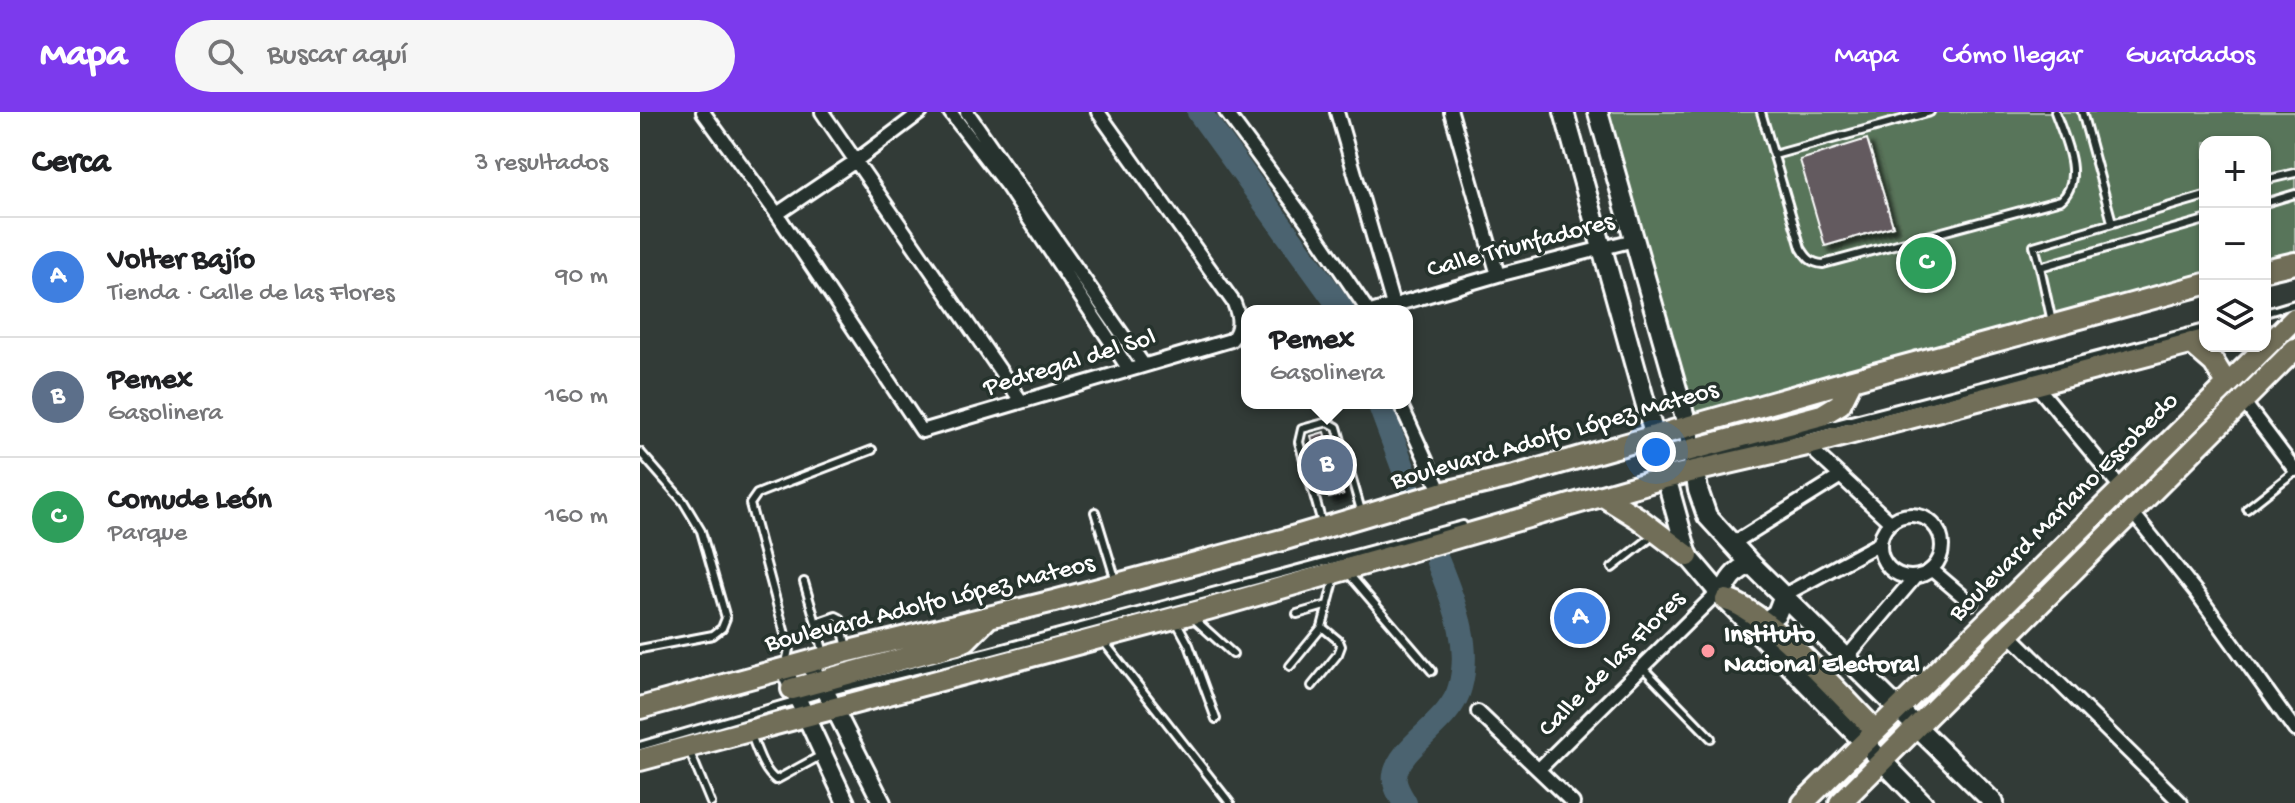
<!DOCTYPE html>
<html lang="es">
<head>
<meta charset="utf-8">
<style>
	:root { --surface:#fff; --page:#f6f6f6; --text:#202124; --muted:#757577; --line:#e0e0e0; --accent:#7c3aed }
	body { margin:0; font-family:"Gochi Hand",sans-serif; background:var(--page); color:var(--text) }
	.controls { position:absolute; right:24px; top:24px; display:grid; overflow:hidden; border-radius:16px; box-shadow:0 2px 6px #0004 }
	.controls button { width:72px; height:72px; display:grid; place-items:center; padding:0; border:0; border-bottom:2px solid var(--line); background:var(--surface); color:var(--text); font:40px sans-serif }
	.you { position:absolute; left:1016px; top:340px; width:28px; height:28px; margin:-20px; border:6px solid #fff; border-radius:50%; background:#1a73e8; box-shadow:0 0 0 12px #1a73e833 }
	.badge { display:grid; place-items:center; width:52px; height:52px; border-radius:50%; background:var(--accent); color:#fff; font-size:26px; font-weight:700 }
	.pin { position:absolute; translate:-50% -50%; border:4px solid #fff; box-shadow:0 2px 8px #0006 }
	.popup { position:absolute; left:601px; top:193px; width:172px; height:104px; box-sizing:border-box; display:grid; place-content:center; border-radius:16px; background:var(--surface); filter:drop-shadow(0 2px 6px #0005); font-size:26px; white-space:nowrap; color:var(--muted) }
	.popup b { font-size:30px; color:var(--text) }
	.popup::after { content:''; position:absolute; left:50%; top:100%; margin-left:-16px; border:16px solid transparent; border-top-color:var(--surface) }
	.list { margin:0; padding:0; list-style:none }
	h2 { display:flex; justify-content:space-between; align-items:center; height:104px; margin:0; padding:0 32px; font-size:34px }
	h2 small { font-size:26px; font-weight:400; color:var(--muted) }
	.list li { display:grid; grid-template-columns:52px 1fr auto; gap:24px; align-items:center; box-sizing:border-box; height:120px; padding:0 32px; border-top:2px solid var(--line) }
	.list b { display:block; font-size:30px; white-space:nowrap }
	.list p { margin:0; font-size:26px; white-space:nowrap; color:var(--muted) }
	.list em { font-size:26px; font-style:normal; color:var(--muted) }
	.icon { flex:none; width:44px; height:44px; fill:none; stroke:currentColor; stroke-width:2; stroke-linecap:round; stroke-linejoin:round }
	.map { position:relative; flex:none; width:1655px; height:691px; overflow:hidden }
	header { display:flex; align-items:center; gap:48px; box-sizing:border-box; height:112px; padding:0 40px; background:var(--accent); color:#fff }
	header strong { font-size:38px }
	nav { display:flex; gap:44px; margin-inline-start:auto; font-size:28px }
	.search { width:560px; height:72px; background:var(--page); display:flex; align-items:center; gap:20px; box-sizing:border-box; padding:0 28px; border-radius:44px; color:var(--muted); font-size:30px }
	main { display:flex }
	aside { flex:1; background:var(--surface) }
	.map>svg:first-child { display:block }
	.green { fill:#59745a; stroke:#acbaac; stroke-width:2 }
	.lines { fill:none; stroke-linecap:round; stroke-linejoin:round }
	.river { stroke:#4b6470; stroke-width:24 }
	.building { fill:#635a5f; stroke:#fff; stroke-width:2; filter:url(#shadow) }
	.service-casing { stroke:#fff; stroke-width:12 }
	.minor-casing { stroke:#fff; stroke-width:18 }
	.tertiary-casing { stroke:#fff; stroke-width:22 }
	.secondary-casing { stroke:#fff; stroke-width:24 }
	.primary-casing { stroke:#fff; stroke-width:26 }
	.service { stroke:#26332d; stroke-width:6 }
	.minor { stroke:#26332d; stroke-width:12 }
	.tertiary { stroke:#26332d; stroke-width:16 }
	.secondary { stroke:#26332d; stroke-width:18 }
	.primary { stroke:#716e59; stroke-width:20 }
	.poi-dot { fill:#ff9aa2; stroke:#26332d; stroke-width:3 }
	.labels { text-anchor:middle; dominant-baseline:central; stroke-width:7; stroke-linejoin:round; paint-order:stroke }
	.street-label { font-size:26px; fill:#fff; stroke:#26332d }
	.poi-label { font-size:26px; font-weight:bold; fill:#fff; stroke:#26332d; text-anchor:start }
</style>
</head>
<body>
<header>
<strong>Mapa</strong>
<div class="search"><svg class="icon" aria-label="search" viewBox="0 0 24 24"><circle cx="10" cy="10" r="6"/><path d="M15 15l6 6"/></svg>Buscar aquí</div>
<nav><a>Mapa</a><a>Cómo llegar</a><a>Guardados</a></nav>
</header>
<main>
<aside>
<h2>Cerca<small>3 resultados</small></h2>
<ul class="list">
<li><span class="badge" style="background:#3f7fe0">A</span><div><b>Volter Bajío</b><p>Tienda · Calle de las Flores</p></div><em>90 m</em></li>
<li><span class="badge" style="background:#5c6f8a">B</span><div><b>Pemex</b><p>Gasolinera</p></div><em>160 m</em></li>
<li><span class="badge" style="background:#2e9e5b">C</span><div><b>Comude León</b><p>Parque</p></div><em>160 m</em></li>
</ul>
</aside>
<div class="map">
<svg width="1655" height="691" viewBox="0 0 1655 691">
	<defs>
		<filter id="shadow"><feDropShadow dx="5.5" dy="5.5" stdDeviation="2" flood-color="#0009"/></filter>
	</defs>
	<rect width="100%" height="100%" fill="#323b37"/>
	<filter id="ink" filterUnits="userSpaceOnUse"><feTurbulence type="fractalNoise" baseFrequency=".0125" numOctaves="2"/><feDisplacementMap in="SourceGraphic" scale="16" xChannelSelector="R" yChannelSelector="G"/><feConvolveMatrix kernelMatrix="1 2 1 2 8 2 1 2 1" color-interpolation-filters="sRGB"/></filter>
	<g filter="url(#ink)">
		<path class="green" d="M965 0H1655V155L1625 163V30H1565V179L1051 315Z"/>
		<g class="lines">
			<path class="river" d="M559 0 703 199
				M739 291 768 369
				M765 691C760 683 753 672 755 663 761 632 811 611 820 575 832 531 814 491 798 450"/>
		</g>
		<path class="building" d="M1227 27 1253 114 1185 134 1160 48Z
			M684 320 703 382 689 386 671 324Z"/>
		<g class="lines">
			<defs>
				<path id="service" d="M1121 0 1161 136C1167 146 1171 151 1183 152L1421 88C1445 67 1424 25 1415 0
					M1442 0 1472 110
					M1134 43 1290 0
					M1625 68 1655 61
					M1565 84 1394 134 1400 155 1565 108
					M1625 91 1655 82
					M1400 155 1412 210
					M1625 201 1655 192
					M0 340 43 389 61 419 86 506 82 516 73 523 0 537
					M1057 348 1565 216
					M1607 397 1655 359
					M455 400 476 469
					M682 411 659 330 662 317 688 310 697 315 722 402
					M972 456 1013 424
					M708 461 792 559
					M164 470 176 511
					M657 502 688 493
					M552 505 593 542
					M536 509 549 533 576 607
					M464 530 590 691
					M184 542 176 511 196 504 200 506 207 536
					M146 551 149 537 110 392 117 382 127 378 232 338
					M650 554 682 515 695 465
					M1003 556 1071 626
					M672 574 698 542 701 534 699 529 682 515
					M110 621C117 636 122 658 136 668L180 644
					M0 634 186 580 348 540 823 413
					M49 638 71 691"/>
				<path id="minor" d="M63 0 137 102 282 319 591 228C602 216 599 204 594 191L458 0
					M182 0 381 289
					M310 0 367 74 488 256
					M327 0 503 252
					M586 0 676 122 728 199
					M697 0 753 193
					M811 0 858 163
					M137 102 217 48 281 0
					M734 199 858 163 994 128
					M1396 273 1482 377
					M1603 289 1655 358
					M760 291 801 381
					M1167 333 1250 410
					M1493 401 1556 480 1655 618
					M1240 434a31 31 0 1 1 62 0a31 31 0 1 1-62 0Z
					M1092 432 1201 364
					M1292 458 1331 491
					M1144 483 1240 431
					M1369 522 1541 691
					M1207 545 1275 465
					M838 600 933 691
					M899 657 1078 480"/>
				<path id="tertiary" d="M168 551 186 580 242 691
					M148 566 206 691"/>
				<path id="secondary" d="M924 0 1048 444 1082 484 1283 691
					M958 0 1048 316 1058 378 1067 404 1111 452 1354 691
					M1082 484C1088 468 1095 458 1111 452
					M1125 510 1137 501 1144 483"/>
				<path id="primary" d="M1625 158 1655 151
					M1551 231 1574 251 1587 272
					M1020 346 1182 303 1200 292 1212 268
					M963 384 998 406 1048 444
					M1086 488C1125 497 1204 587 1236 619
					M152 577 317 532 326 528 349 505
					M0 596 197 542 414 489 642 428 801 381 874 364 1212 268 1565 172
					M0 648 568 497 1024 366 1167 333 1565 228
					M1163 691 1655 206
					M1200 691 1655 237"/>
			</defs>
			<use href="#service" class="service-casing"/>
			<use href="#minor" class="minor-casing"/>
			<use href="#tertiary" class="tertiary-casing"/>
			<use href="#secondary" class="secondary-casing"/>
			<use href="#primary" class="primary-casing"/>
			<use href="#service" class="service"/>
			<use href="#minor" class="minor"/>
			<use href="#tertiary" class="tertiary"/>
			<use href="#secondary" class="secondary"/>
			<use href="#primary" class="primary"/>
		</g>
	</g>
	<circle class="poi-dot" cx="1068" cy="539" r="8"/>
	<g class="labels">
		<g class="street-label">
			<text transform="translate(881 135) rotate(-15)">Calle Triunfadores</text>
			<text transform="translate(430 252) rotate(-17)">Pedregal del Sol</text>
			<text transform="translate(915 325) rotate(-16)">Boulevard Adolfo López Mateos</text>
			<text transform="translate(1425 396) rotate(-45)">Boulevard Mariano Escobedo</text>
			<text transform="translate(290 493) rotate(-14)">Boulevard Adolfo López Mateos</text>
			<text transform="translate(973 553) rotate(-45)">Calle de las Flores</text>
		</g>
		<g class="poi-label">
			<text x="1084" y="524">Instituto<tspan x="1084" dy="30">Nacional Electoral</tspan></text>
		</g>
	</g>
</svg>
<div class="controls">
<button>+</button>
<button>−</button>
<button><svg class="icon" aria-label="layers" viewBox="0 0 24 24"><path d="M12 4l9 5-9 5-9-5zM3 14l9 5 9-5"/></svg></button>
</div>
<div class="you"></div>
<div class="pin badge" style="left:940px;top:506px;background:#3f7fe0">A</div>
<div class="pin badge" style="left:687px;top:353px;background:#5c6f8a">B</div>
<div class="popup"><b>Pemex</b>Gasolinera</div>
<div class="pin badge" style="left:1286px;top:151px;background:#2e9e5b">C</div>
</div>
</main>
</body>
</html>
